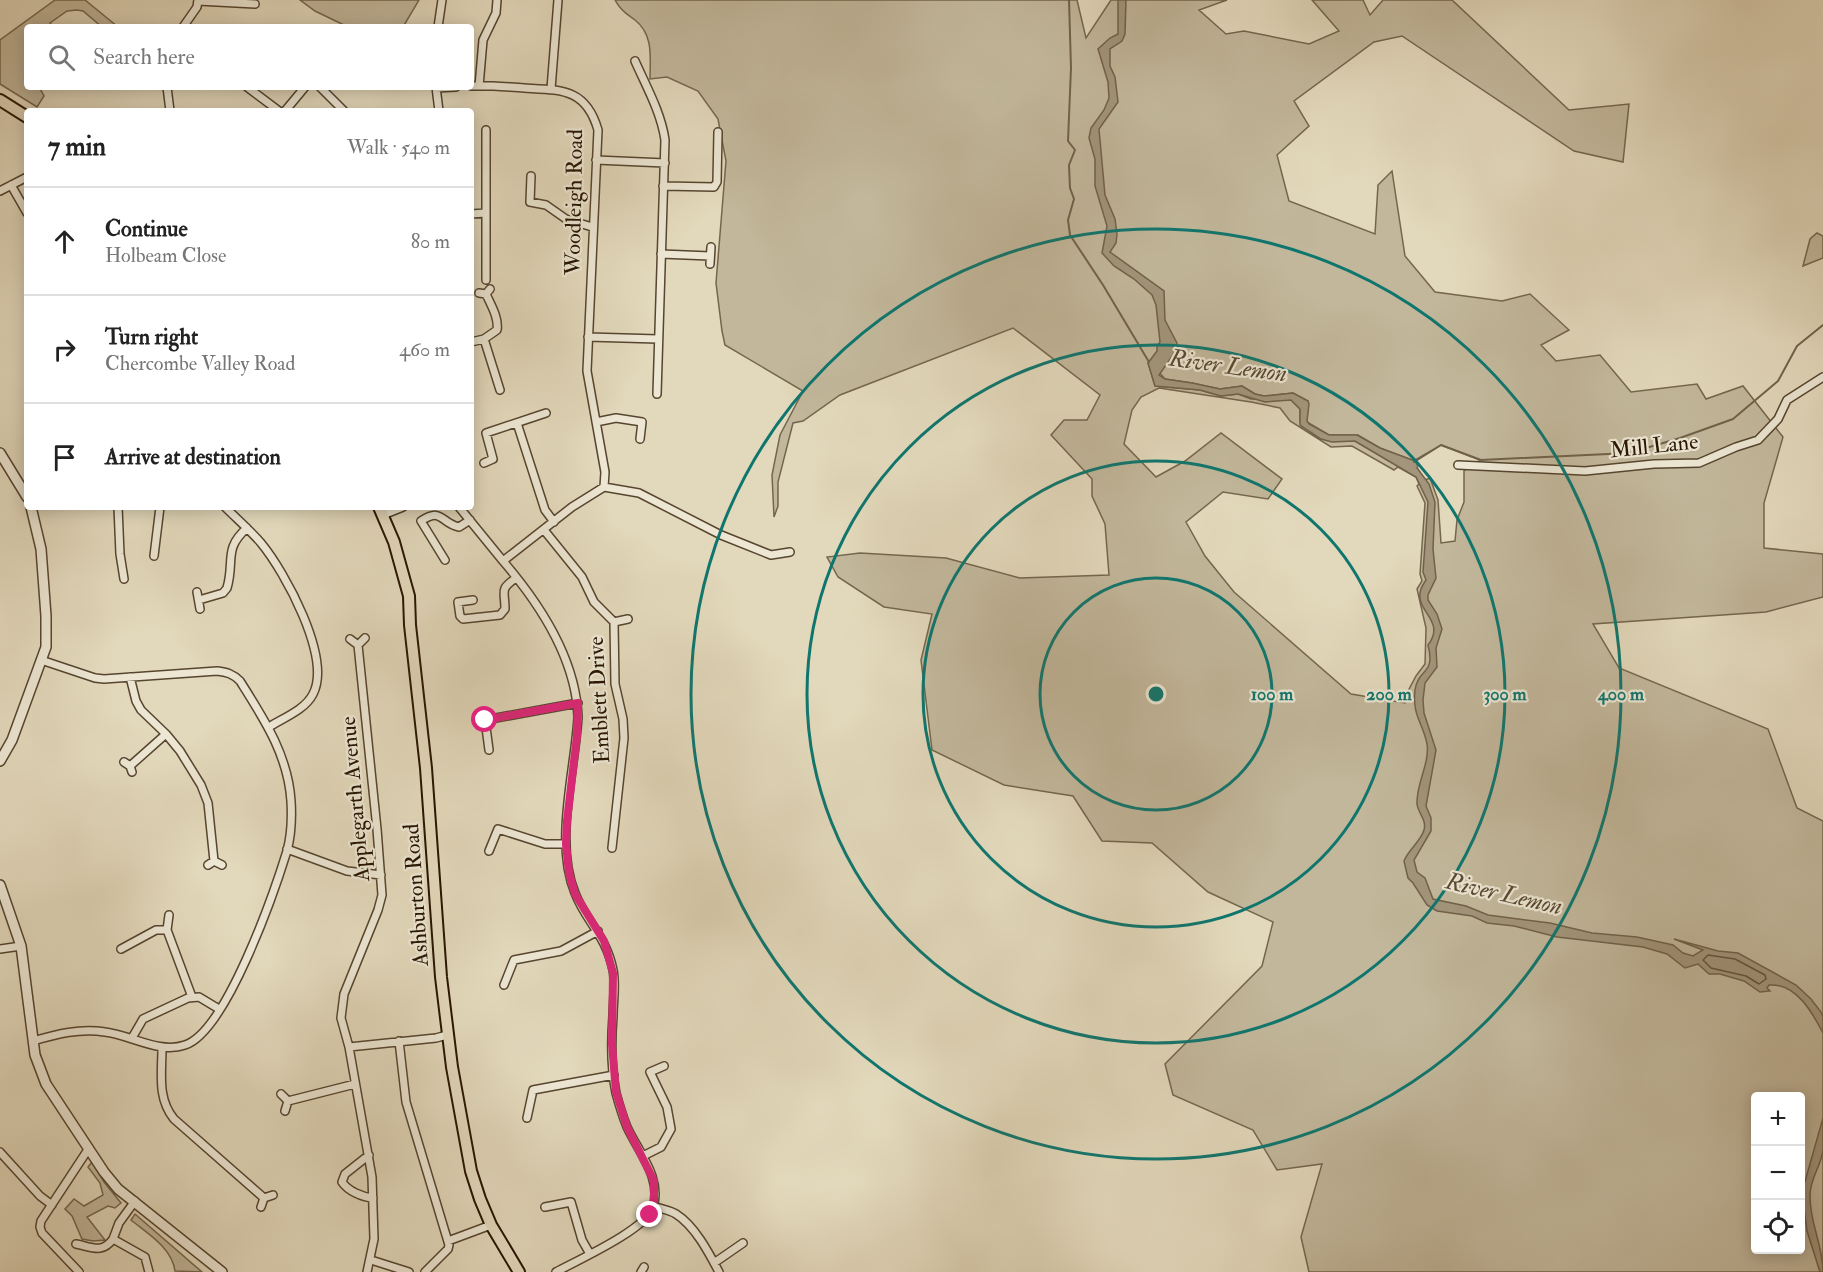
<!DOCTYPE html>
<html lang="en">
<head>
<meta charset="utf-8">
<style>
	:root { --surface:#fff; --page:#f6f6f6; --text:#222; --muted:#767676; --line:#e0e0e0 }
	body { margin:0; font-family:"IM FELL Double Pica",serif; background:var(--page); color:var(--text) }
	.controls { position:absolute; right:18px; bottom:18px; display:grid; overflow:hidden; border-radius:6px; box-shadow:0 3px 15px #0003 }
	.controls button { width:54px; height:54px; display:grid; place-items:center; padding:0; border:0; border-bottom:2px solid var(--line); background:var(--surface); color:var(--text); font:30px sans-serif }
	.stop { position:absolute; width:18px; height:18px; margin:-14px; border:4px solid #db2777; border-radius:50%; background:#fff }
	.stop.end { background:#db2777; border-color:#fff; box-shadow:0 2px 6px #0008 }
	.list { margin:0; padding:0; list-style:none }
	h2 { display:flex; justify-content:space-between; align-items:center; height:78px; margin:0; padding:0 24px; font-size:26px }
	h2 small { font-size:20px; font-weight:400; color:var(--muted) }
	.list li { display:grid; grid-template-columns:39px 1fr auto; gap:18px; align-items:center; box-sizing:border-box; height:108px; padding:0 24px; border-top:2px solid var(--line) }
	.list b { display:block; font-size:22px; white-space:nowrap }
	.list p { margin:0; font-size:20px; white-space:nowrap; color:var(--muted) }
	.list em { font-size:20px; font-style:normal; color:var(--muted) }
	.icon { flex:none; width:33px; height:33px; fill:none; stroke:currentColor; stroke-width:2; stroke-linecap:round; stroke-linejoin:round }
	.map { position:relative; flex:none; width:1823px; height:1272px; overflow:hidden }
	.search { position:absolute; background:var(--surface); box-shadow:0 3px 15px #0003; left:24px; top:24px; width:450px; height:66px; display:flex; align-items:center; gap:15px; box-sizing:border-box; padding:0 21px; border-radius:6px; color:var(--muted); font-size:22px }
	.panel { position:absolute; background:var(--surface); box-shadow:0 3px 15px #0003; left:24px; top:108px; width:450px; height:402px; border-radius:6px }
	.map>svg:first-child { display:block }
	.green { fill:#c2b79b; stroke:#74664e; stroke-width:1.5; fill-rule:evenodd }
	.water { fill:#a2957b; stroke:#71614a; stroke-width:1.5 }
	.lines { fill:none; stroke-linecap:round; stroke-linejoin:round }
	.shore { stroke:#64543e; stroke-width:1.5 }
	.stream { stroke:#71614a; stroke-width:2 }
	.minor-casing { stroke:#56452f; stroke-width:10 }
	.tertiary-casing { stroke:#56452f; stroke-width:12 }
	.primary-casing { stroke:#271400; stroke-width:14 }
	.minor { stroke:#ece6d3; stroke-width:7 }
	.tertiary { stroke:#ece6d3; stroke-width:9 }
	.primary { stroke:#e2d8bb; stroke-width:10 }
	.route { stroke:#db2777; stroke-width:8 }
	.ring { fill:none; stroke:#0f766e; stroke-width:3 }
	.labels { text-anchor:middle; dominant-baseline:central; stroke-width:4.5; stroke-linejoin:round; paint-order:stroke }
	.street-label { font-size:22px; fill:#271400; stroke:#ece6d3 }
	.water-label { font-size:24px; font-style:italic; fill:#584831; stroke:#ece6d3 }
	.centre { fill:#0f766e; stroke:#ece6d3; stroke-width:3 }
	.ring-label { font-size:18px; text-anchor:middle; font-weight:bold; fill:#0f766e; stroke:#ece6d3; stroke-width:4.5; stroke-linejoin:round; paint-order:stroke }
</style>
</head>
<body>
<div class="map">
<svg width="1823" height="1272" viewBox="0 0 1823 1272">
	<rect width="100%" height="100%" fill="#e2d8bb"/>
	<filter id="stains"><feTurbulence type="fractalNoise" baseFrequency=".00333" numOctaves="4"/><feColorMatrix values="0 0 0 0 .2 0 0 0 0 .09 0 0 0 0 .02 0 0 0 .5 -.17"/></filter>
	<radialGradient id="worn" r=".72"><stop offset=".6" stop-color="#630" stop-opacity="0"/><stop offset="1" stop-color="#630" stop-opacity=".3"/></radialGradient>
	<path class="green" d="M55 0H85L118 27H102L83 11 77 10 67 11 50 23 54 27H27V87H39L44 96 37 107 0 84V40Z
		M300 0H419L403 27H348L315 11Z
		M615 0H1077L1086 38 1111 0H1227L1199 10 1226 34 1244 31 1309 44 1339 31 1312 0H1363L1370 15 1383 0H1452L1569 110 1629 104 1623 162 1574 151 1402 36 1374 42 1294 101 1309 126 1277 155 1289 201 1375 234 1378 185 1392 171 1405 256 1435 292 1502 301 1530 294 1569 330 1541 345 1556 361 1600 355 1631 392 1697 384 1706 399 1743 386 1783 437 1764 503V548L1823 554V597L1766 612 1593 624 1619 668 1768 729 1797 808 1823 821V1272H1309L1301 1237 1322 1164 1277 1170 1253 1130 1173 1095 1165 1064 1262 966 1273 922 1208 892 1152 843 1102 841 1073 796 1004 785 932 750 921 660 932 614 884 607 838 577 827 557 860 553 946 558 1020 578 1109 575 1105 524 1092 496V479L1051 435 1064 420H1087L1100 395 1013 328 840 395 803 421 793 423 778 482V506L774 517 772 475 780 435 803 391 725 345 722 331 716 283 726 161 718 119 698 91 667 77 650 79C650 58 654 35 635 20 626 13 621 11 615 0ZM1150 362 1165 379 1192 383 1220 389 1242 386 1255 394 1264 396 1293 393 1308 401 1307 422 1329 435H1358L1380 448 1415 461 1418 466 1415 460 1441 445 1480 460 1464 471V502L1457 520 1455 541 1441 543 1438 500 1430 478 1425 480 1417 468 1411 474 1355 441 1321 439 1308 432 1302 428 1300 420V409L1291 400 1251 399 1238 394 1221 396 1200 390 1155 386 1148 363ZM1159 388 1251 402 1280 408 1290 421 1331 447 1352 446 1394 470 1398 467 1416 477 1419 484 1417 486 1425 503 1420 574 1422 581 1417 589 1426 628 1425 664 1416 676 1407 693 1405 703 1351 694 1234 592 1205 556 1186 522 1223 492 1268 499 1282 479 1221 433 1185 461 1156 477 1124 444 1132 410 1141 397ZM1756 1096H1800V1250H1756Z
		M1817 233 1823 236V258L1803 266 1810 239Z
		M92 1162 104 1182 121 1203 115 1208 108 1206 87 1217 105 1240 93 1241 82 1239 72 1216 65 1209 74 1199 84 1206 103 1195 100 1183 88 1167Z
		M135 1214 202 1272 175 1271C172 1248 148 1234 131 1220Z"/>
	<path class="water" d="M1118 0H1126L1125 34 1122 41 1110 49V66L1115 77 1118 102 1099 129 1105 195 1115 219 1117 234 1116 243 1110 252 1164 291 1165 320 1177 343 1173 355 1159 375 1165 379 1192 383 1220 389 1242 386 1255 394 1264 396 1293 393 1308 401 1309 404 1307 421 1309 424 1329 435H1357L1380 448 1415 461 1418 466 1417 468 1429 484 1435 502 1433 549 1436 578 1428 595V600L1437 614 1442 629 1436 648 1437 667 1425 683 1423 700 1424 713 1436 750 1426 806 1431 818V831L1414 860 1417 872 1425 878 1433 899 1466 906 1488 915 1550 923 1592 933 1637 937 1673 945 1683 953 1693 956 1703 950 1674 939 1718 951 1738 953 1796 985 1811 999 1821 1012 1823 1017V1033C1812 1012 1796 983 1769 985L1767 988 1770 991 1760 992 1744 981 1720 974H1709L1698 964 1685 968 1667 954 1643 947 1557 937 1514 926 1487 923 1472 916 1437 911 1427 905 1413 883 1408 878 1404 861C1408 850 1421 841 1424 830 1427 820 1418 813 1417 804 1416 784 1430 763 1427 744 1423 723 1412 716 1415 690 1418 668 1436 675 1428 645 1447 620 1413 611 1421 589 1422 586 1424 583 1426 580L1423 572 1428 502 1416 477 1355 441 1332 442 1321 439 1300 425V409L1291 400 1265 402 1238 394 1221 396 1200 390 1155 386 1148 363 1157 351V346L1160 342 1156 305 1152 295 1134 279 1114 266 1102 253 1107 226 1095 186V159L1089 138 1091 128 1104 110 1109 98 1108 82 1098 49 1110 38 1118 34Z
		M1823 1118C1823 1128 1823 1140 1823 1150 1821 1166 1810 1179 1810 1195 1809 1221 1823 1245 1823 1272H1820L1807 1231 1802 1192Z"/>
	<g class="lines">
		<path class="shore" d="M1708 955 1735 959 1765 975 1766 979 1759 984 1746 976 1711 968 1703 960Z"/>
		<path class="stream" d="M1069 0 1071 68 1068 141 1075 150 1069 165 1070 188 1074 199 1068 220 1070 235 1103 285 1149 362
			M1414 462 1441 445 1481 460 1629 453 1680 438 1733 419 1778 381 1797 346 1823 325"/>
		<defs>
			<path id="minor" d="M198 1 255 4
				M183 27 197 7 198 0
				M438 27 442 0
				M635 61C646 86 661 112 665 140L657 394
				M471 86C488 85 506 87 524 88 561 90 586 88 598 130L587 371 605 472 604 487
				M479 86 483 40 496 13 497 0
				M167 87 170 111
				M247 87 279 111
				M320 87 344 111
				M436 87 439 111
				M436 88 456 87
				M551 89 558 0
				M285 111 305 87
				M486 130V280
				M596 160 665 163
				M531 176 530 202 546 205 566 219 592 227
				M11 185 27 213
				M663 186 714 187 717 182 718 132
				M0 191 27 177
				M471 214 485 213
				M661 254 710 256
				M710 264 711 247
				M479 293 486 294 490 289
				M588 337 658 339
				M484 339 500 390
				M471 342 484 339 497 330C499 318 491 305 486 294
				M596 422 616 418 642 422 640 439
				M517 423 545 510 554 522
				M484 463 493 459 486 433 546 413
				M1458 465 1585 471 1654 464 1699 463 1736 447 1758 440 1778 419 1787 400 1823 377
				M118 507 120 554 124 579
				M225 507C237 519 250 530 261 543 285 572 332 658 313 694 305 710 283 718 269 727
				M459 507 503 561 572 507 604 487 639 493 721 535 771 555 790 552
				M383 515 403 507
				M544 530 582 577 594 602 614 622 615 684 623 719 624 738 612 848
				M154 556 160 507
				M445 560 421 521C443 507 440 523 459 527L470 520
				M503 561C540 604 576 659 578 717 575 771 554 842 575 893 586 922 606 935 613 970 616 985 613 1001 613 1016 611 1041 611 1068 616 1093 619 1104 623 1117 627 1127 639 1153 662 1178 653 1207 647 1229 578 1260 556 1272
				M197 592 200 609
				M199 600 223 593 227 588C235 561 223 549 247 528
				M473 600 458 602 460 616 463 619 500 615 505 609C505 590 499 590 516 578
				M614 622 628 619
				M350 639 358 645 365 638
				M358 645 377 829 382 895 378 910 344 994 341 1018 349 1047 372 1177 374 1239 367 1272
				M130 677 136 701 141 710 166 734 180 751 201 785 208 803 214 861
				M489 750 485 720 578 703
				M124 762 130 766 132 772
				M130 766 166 734
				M287 849 347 871 381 875
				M489 851 498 829 545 844H566
				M208 865 214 861 222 865
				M167 930 169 915
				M0 949 21 946
				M121 949 156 930H167L192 997
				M504 985 514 960 561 951 598 931
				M132 1038 143 1019 188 998 199 997 219 1009
				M33 1041C57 1034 80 1028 105 1032 131 1035 159 1054 185 1045 226 1032 274 893 287 851 291 836 292 817 291 801 288 755 264 719 240 681 233 674 227 672 217 671L104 679 95 678 41 660
				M399 1041 406 1102 449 1245 448 1249 425 1272
				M162 1047C162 1074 157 1098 174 1119L264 1198
				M349 1047 436 1038 447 1035
				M281 1094 288 1101 285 1111
				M288 1101 355 1084
				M527 1118 533 1090 614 1075
				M0 1152 40 1196 52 1205
				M369 1155 345 1174 342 1182C348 1191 362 1197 373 1198
				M643 1156 661 1147 671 1129 667 1107 650 1072 664 1066
				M135 1201 119 1223 113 1239 145 1257 149 1272
				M653 1206C661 1209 670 1210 676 1214 695 1226 709 1253 719 1272
				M261 1207 264 1198 273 1195
				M545 1207 571 1202 582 1240 590 1254
				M448 1241 491 1225
				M76 1244C92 1247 102 1254 113 1239
				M371 1260 409 1272
				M714 1263 743 1243
				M79 1272 42 1233 40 1227 41 1221 89 1148
				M641 1272 644 1267"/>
			<path id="tertiary" d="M0 453 27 497
				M0 761 12 740 46 647V616L41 549 31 507
				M0 885 21 946 35 1055 46 1084 104 1172 118 1189 222 1272"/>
			<path id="primary" d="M0 100 27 117
				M379 507 394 542 409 596 410 625 426 768 441 977 452 1067 471 1171 480 1199 491 1225 519 1272"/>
		</defs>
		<use href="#minor" class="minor-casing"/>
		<use href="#tertiary" class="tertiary-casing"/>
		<use href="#primary" class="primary-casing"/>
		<use href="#minor" class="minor"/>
		<use href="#tertiary" class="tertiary"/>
		<use href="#primary" class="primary"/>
	</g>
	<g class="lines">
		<path class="route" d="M485 720 578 703 577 736 567 821 566 844 569 873 575 894 604 941 613 973 612 1044 616 1092 627 1127 654 1181V1206L650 1215"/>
	</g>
	<g class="ring">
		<circle cx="1156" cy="694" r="116"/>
		<circle cx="1156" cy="694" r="233"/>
		<circle cx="1156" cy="694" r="349"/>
		<circle cx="1156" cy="694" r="465"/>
	</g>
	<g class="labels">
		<g class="street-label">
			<text transform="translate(574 202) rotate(-89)">Woodleigh Road</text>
			<text transform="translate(1654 446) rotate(-6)">Mill Lane</text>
			<text transform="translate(599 700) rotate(-93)">Emblett Drive</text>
			<text transform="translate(355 799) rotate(-95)">Applegarth Avenue</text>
			<text transform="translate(416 895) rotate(-94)">Ashburton Road</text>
		</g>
		<g class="water-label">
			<text transform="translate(1228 366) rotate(8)">River Lemon</text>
			<text transform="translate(1504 894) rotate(13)">River Lemon</text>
		</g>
	</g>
	<circle cx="1156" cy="694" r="9" class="centre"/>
	<g class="ring-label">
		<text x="1272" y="700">100 m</text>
		<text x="1389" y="700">200 m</text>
		<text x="1505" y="700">300 m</text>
		<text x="1621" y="700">400 m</text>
	</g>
	<rect width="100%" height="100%" filter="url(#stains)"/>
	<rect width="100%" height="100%" fill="url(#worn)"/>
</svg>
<div class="controls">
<button>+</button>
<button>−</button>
<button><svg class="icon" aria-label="locate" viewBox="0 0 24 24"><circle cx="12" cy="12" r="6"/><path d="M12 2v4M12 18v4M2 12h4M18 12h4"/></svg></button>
</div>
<div class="stop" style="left:485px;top:720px"></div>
<div class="stop end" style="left:650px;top:1215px"></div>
<div class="search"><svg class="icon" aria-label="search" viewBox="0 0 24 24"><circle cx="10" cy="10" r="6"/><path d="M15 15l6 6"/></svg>Search here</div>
<section class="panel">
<h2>7 min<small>Walk · 540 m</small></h2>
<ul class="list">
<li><svg class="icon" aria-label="ahead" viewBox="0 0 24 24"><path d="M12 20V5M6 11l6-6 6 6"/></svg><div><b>Continue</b><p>Holbeam Close</p></div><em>80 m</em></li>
<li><svg class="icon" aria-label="right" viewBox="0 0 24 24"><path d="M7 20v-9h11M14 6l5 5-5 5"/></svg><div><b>Turn right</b><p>Chercombe Valley Road</p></div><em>460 m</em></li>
<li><svg class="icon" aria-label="arrive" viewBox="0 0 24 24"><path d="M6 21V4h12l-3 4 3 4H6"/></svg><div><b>Arrive at destination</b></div></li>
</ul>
</section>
</div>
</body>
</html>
